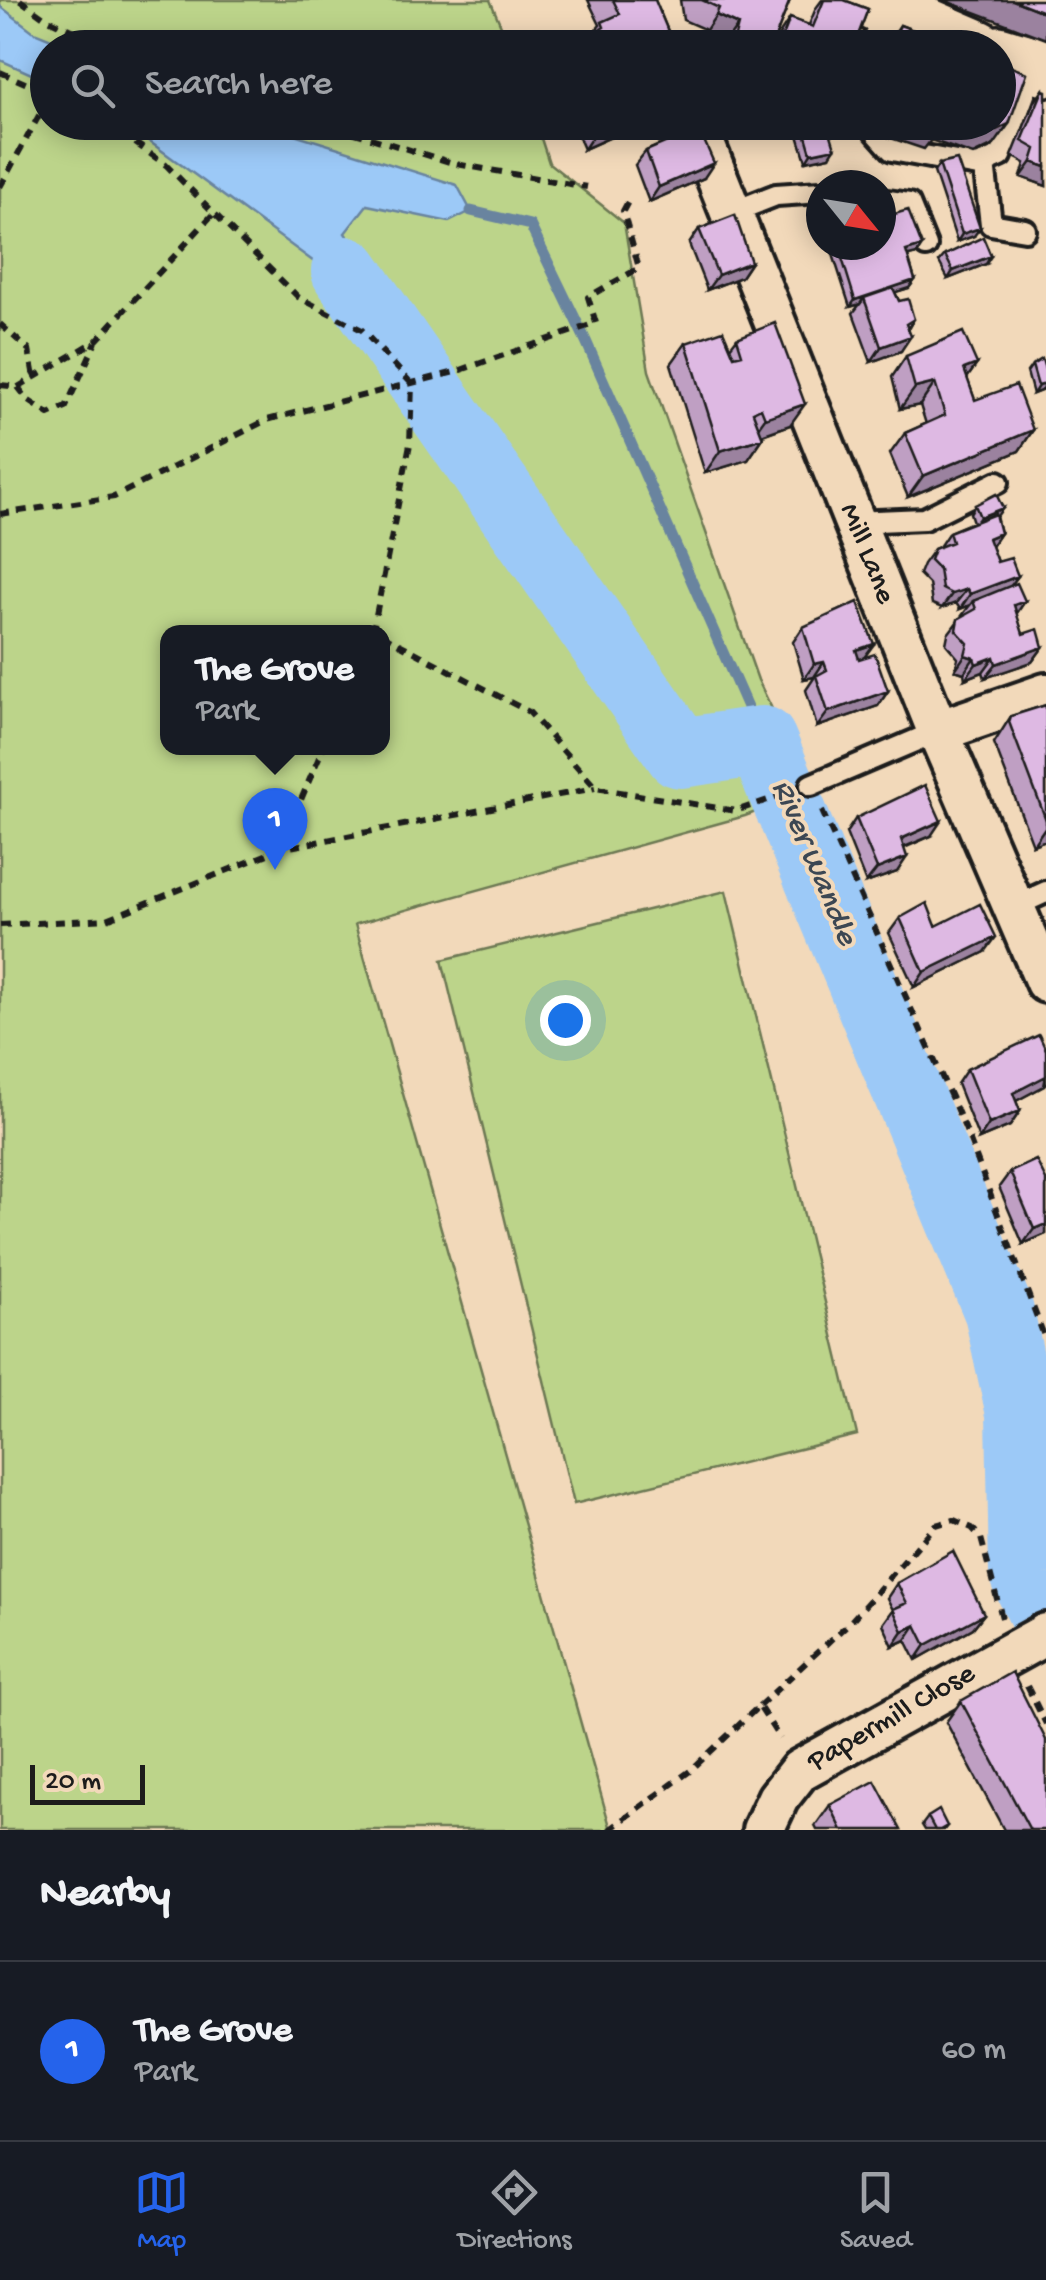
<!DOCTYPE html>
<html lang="en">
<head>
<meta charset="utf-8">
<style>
	:root { --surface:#171b24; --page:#20242c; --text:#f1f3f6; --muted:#9ea1a6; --line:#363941; --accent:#2563eb }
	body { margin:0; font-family:"Gochi Hand",sans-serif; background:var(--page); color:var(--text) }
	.compass { position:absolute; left:806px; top:170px; width:90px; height:90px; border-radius:50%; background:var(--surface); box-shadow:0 5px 25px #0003; rotate:120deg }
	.scale { position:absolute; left:30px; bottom:25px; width:115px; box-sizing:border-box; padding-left:10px; border:5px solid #1c1c1c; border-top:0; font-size:28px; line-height:35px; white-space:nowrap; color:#1c1c1c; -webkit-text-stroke:8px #f2d9ba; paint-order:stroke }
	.you { position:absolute; left:565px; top:1020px; width:35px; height:35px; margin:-25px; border:8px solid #fff; border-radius:50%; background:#1a73e8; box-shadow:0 0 0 15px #1a73e833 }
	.badge { display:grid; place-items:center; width:65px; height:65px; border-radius:50%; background:var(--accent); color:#fff; font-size:32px; font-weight:700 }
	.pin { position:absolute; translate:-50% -82px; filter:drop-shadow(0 2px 5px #0008) }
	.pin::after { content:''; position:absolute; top:52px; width:35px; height:30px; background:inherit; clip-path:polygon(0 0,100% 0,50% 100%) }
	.popup { position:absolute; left:160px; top:625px; width:230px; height:130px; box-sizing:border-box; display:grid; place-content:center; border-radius:20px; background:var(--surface); filter:drop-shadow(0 2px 8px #0005); font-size:32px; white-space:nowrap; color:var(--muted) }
	.popup b { font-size:38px; color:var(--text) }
	.popup::after { content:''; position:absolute; left:50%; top:100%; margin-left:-20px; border:20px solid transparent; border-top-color:var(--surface) }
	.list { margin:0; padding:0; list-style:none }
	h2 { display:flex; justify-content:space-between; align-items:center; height:130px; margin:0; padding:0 40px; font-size:42px }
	h2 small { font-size:32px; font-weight:400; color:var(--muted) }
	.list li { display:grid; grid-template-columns:65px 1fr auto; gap:30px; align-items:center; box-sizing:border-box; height:180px; padding:0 40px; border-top:2px solid var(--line) }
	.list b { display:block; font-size:38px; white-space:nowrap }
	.list p { margin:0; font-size:32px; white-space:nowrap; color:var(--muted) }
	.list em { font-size:32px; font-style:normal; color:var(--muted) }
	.icon { flex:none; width:55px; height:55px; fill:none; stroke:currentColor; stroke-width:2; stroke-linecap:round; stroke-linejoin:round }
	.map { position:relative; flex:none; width:1046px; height:1830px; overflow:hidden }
	.search { position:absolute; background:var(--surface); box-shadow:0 5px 25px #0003; left:30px; right:30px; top:30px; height:110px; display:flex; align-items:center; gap:25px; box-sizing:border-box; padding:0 35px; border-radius:55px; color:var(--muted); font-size:38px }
	.sheet { height:310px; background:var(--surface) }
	nav { display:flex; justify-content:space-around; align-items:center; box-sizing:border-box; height:140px; border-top:2px solid var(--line); background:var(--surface); font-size:28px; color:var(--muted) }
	nav a { display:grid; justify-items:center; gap:5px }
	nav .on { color:var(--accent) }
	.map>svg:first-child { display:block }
	.green { fill:#bcd48a; stroke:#6c7853; stroke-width:2.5; fill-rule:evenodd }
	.water { fill:#9cc9f7; stroke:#69849f; stroke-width:2.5 }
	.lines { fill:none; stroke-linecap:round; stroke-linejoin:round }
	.stream { stroke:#69849f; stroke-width:11 }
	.river { stroke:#9cc9f7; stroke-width:70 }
	.service-casing { stroke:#1c1c1c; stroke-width:28 }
	.minor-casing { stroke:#1c1c1c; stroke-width:48 }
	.secondary-casing { stroke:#1c1c1c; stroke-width:62 }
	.path { stroke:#1c1c1c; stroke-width:6; stroke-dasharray:10 8; stroke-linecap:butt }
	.service { stroke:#f2d9ba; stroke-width:20 }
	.minor { stroke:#f2d9ba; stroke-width:40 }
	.secondary { stroke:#f2d9ba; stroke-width:55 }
	.wall { fill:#bf9fc3; stroke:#1c1c1c; stroke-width:2.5 }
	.shaded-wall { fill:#9b829f; stroke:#1c1c1c; stroke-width:2.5 }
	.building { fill:#deb9e3; stroke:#1c1c1c; stroke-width:2.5 }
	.labels { text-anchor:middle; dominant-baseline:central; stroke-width:8; stroke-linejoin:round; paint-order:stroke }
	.street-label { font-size:30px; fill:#1c1c1c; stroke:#f2d9ba }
	.water-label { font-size:32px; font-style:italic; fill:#3c4753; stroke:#f2d9ba }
</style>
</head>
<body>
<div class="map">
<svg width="1046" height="1830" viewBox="0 0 1046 1830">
	<rect width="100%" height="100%" fill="#f2d9ba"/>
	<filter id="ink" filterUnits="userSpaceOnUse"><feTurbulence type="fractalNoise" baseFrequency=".01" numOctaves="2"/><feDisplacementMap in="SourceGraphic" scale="20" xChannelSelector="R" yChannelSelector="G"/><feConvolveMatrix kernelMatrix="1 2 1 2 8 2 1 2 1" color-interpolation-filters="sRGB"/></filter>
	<g filter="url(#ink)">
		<path class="green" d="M0 0H490L510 47 48 48V122L536 123 549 163 624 223 649 371 758 680 812 791 745 816 355 924 611 1830H0ZM168 632H382V748H168Z
			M726 891 857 1435 574 1504 442 960Z"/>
		<path class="water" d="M0 6 34 32 71 47 48 48 47 81 0 60Z
			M124 123H259L457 185 471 211 449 222 367 205 345 233 356 250 346 271 325 270Z"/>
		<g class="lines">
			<path class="stream" d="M471 211 530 225 586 341 762 741"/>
			<path class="river" d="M346 271 680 753 762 741 999 1312 1021 1413 1024 1574 1046 1619"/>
			<defs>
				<path id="service" d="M871 48 884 10
					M867 122 892 150 978 166 1001 156 1035 65
					M984 163 991 224 1025 230
					M881 200 909 204 926 246
					M730 213 776 195 821 192
					M853 522 924 519 998 482
					M811 785 938 731
					M1013 907 1046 892"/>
				<path id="minor" d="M695 122 938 731 1046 982
					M938 731 1046 694
					M763 1830 778 1798 800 1770 1046 1634"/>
				<path id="secondary" d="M867 0 978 48
					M998 54 1046 68"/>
			</defs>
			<use href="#service" class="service-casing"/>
			<use href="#minor" class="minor-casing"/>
			<use href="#secondary" class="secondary-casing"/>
			<path class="path" d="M20 0 44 17 111 48
				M0 72 48 93
				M106 122 166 165 298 297 362 330 412 384 410 444 373 630 377 632
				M319 122 456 164 587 187
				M0 187 48 99
				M0 324 29 350 34 377
				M0 385 18 387 96 341 214 213
				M18 387 29 401 49 414 66 407 96 342
				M0 514 114 497 267 420 455 372 596 323 588 297 639 268 623 211 630 198
				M382 635 529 712 596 788 736 811 788 793
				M822 811 965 1128 1046 1341
				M280 849 323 748
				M0 925 107 919 280 849 595 788
				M1027 1686 1046 1724
				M759 1706 851 1621 936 1525 954 1520 972 1528 981 1538 1002 1618
				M609 1830 690 1771 759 1706 780 1739"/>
			<use href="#service" class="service"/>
			<use href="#minor" class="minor"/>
			<use href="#secondary" class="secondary"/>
		</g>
		<path class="wall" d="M588 0H655L675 48H580L600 25Z
			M680 0H790L771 48H723V46L702 36 704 29 683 20Z
			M822 0H844L868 9 853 48H774L780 33 790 18 809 25 816 8Z
			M900 25 960 48H884Z
			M1043 90 1046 186 1021 177 1025 163 1012 156 1033 104Z
			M572 122H627L620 133 584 149Z
			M666 122H682L704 178 649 202 635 165 646 151 673 139Z
			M794 122H827L830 156 806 161Z
			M939 164 974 236 957 242 934 172Z
			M699 229 751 262 741 277 707 290 689 244Z
			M830 245H881L917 254 908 256 915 280 909 288 895 292 899 301 914 319 908 329 901 351 871 362 853 313 860 304 850 307Z
			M945 255 986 264 948 279 939 262Z
			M737 338 790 425 762 435 763 438 748 460 705 473 671 364 686 343 730 347Z
			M906 356 977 364 967 378 975 400 1033 430 1019 451 908 497 890 454 905 433 926 424 920 405 900 409 892 377Z
			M1032 365 1043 390 1033 394 1027 372Z
			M975 505 1003 508 996 516 1000 533 991 546 997 562 1018 576 1011 585 1025 601 1016 614 1023 634 1043 647 1032 662 985 678 983 672 965 679 964 673 955 670 958 658 946 644 948 634 970 605 960 609 956 603 942 608 932 604 929 584 919 574 923 564 934 549 939 547 949 532 973 522 970 513Z
			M803 627 864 658 888 691 878 706 817 727 806 690 814 678V677L804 679 793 642Z
			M1046 705V840L1033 845 994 743 1011 716Z
			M856 818 931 836 904 848 897 872 866 883 846 833Z
			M900 918 936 926 985 952 914 987 889 933Z
			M1046 1050V1084L1044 1086 1016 1101 1020 1111 1010 1126 979 1139 957 1084 967 1069Z
			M1010 1172 1046 1180V1234L1023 1244 999 1187Z
			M897 1583 984 1614 973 1628 916 1660 906 1640 893 1646 883 1624 893 1610 887 1598Z
			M961 1701 1046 1830H1004L946 1722Z
			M830 1805 901 1830H817L815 1826Z
			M928 1817 947 1826 944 1830H925L922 1825Z"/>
		<path class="shaded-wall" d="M943 0H1013L1046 13V39Z
			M716 15 738 25 723 46 702 36Z
			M843 42 854 46 853 48H839Z
			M610 122H627L620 133 584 149 598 128Z
			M634 122H647L630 129Z
			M887 122H956L1009 124 994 145 973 155 931 140 924 149 879 134Z
			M835 148 830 156 806 161 811 153Z
			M1032 162 1046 167V186L1021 177Z
			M714 163 704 178 649 202 659 187Z
			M980 228 974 236 957 242 962 234Z
			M922 246 917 254 901 258 906 251Z
			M991 256 986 264 948 279 953 271Z
			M751 262 741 277 707 290 718 275Z
			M915 280 909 288 865 302 864 298 860 304 850 307 855 300Z
			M911 336 901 351 871 362 881 347Z
			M977 364 962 385 964 369Z
			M935 383 920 405 900 409 915 388Z
			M1046 384 1043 390 1033 394 1038 386Z
			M805 404 790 425 750 439 765 418Z
			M1033 430 1019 451 908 497 923 476Z
			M763 438 748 460 705 473 720 451Z
			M1003 508 997 516 974 525 980 517Z
			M1000 533 990 548 988 538Z
			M1018 576 1007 591 973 601 970 605 960 609 970 594Z
			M967 589 956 603 942 608 952 594Z
			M1025 601 1015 616 1014 605Z
			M874 644 863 659 846 665 856 650Z
			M1043 647 1032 662 985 678 996 664Z
			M965 655 974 658 964 673 955 670Z
			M994 657 983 672 965 679 976 664Z
			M824 662 814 677 804 679 814 664Z
			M888 691 878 706 817 727 828 712Z
			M941 821 931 836 890 853 901 839Z
			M1046 826V840L1033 845Z
			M907 857 897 872 866 883 877 869Z
			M996 937 985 952 914 987 924 972Z
			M1046 1076 1044 1086 1003 1108 1013 1093Z
			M1020 1111 1010 1126 979 1139 989 1124Z
			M1046 1224V1234L1023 1244 1034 1229Z
			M984 1614 973 1628 916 1660 926 1645Z
			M916 1625 906 1640 893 1646 903 1631Z"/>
		<path class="building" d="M613 0H655L675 48H587L586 39 604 27 602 22 620 14Z
			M702 0H790L771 48H747L733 44 738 25 716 15 719 8Z
			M824 0H844L868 9 854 46 843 42 841 48H795L781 41 790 18 813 27Z
			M1013 0H1046V13Z
			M900 25 960 48H890Z
			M998 62 1027 73 1009 124 988 134 956 122H998Z
			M1043 90 1046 91V167L1032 162 1036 149 1022 141Z
			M596 122H610L598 128Z
			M682 122H696L714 163 659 187 646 151 686 134Z
			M802 122H827L835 148 811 153Z
			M923 122H942L939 128Z
			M957 160 980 228 962 234 939 164Z
			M908 210 922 246 906 251 915 280 855 300 838 245H881V218Z
			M735 215 751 262 718 275 699 229Z
			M983 237 991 256 953 271 945 255Z
			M893 288 899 301 908 299 914 319 906 324 911 336 881 347 864 298Z
			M775 323 805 404 765 418 761 408 753 412 763 438 720 451 686 343 723 330 734 356 742 354 737 338Z
			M963 332 977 364 964 369 975 400 1016 385 1033 430 923 476 905 433 945 415 935 383 915 388 906 356Z
			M1042 359 1046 373V384L1038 386 1032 365Z
			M996 494 1003 508 980 517 975 505Z
			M995 514 1000 533 988 538 997 562 1011 558 1018 576 970 594 967 589 952 594 942 589 939 569 930 560 934 549 952 542 949 532Z
			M1017 583 1025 601 1014 605 1023 634 1038 629 1043 647 996 664 994 657 976 664 974 658 965 655 968 643 956 630 958 619 976 609 973 601Z
			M858 602 874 644 856 650 859 659 875 654 888 691 828 712 816 676 827 670 824 662 814 664 803 627Z
			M1046 705V820L1009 722 1011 716Z
			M925 785 941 821 901 839 907 857 877 869 856 818Z
			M927 903 936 926 980 904 996 937 924 972 900 918Z
			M1039 1035 1046 1050V1076L1013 1093 1020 1111 989 1124 967 1069Z
			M1036 1160 1046 1180V1224L1034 1229 1010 1172Z
			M953 1551 984 1614 926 1645 916 1625 903 1631 893 1609 907 1603 897 1583Z
			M1012 1672 1046 1740V1830H1030L961 1701Z
			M875 1781 901 1830H842L830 1805Z
			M939 1810 947 1826 940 1830H935L928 1817Z"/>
	</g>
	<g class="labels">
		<g class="street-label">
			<text transform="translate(866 554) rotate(68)">Mill Lane</text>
			<text transform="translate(892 1719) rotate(-30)">Papermill Close</text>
		</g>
		<g class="water-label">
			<text transform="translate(813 863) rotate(67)">River Wandle</text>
		</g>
	</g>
</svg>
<svg class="compass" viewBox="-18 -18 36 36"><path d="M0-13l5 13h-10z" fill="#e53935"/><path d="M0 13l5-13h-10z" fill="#9ea1a6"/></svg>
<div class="scale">20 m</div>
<div class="you"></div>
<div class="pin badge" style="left:275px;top:870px">1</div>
<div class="popup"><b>The Grove</b>Park</div>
<div class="search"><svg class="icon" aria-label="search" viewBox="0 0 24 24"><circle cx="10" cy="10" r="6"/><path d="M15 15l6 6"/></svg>Search here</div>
</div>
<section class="sheet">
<h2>Nearby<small></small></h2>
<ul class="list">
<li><span class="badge">1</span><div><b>The Grove</b><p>Park</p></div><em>60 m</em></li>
</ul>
</section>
<nav>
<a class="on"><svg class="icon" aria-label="map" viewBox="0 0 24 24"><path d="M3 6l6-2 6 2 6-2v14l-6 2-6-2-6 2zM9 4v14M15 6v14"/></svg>Map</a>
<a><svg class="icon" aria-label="directions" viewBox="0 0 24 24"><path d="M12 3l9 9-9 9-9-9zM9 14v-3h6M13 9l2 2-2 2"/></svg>Directions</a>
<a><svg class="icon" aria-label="saved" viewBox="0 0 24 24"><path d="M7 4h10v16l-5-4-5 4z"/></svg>Saved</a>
</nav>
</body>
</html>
